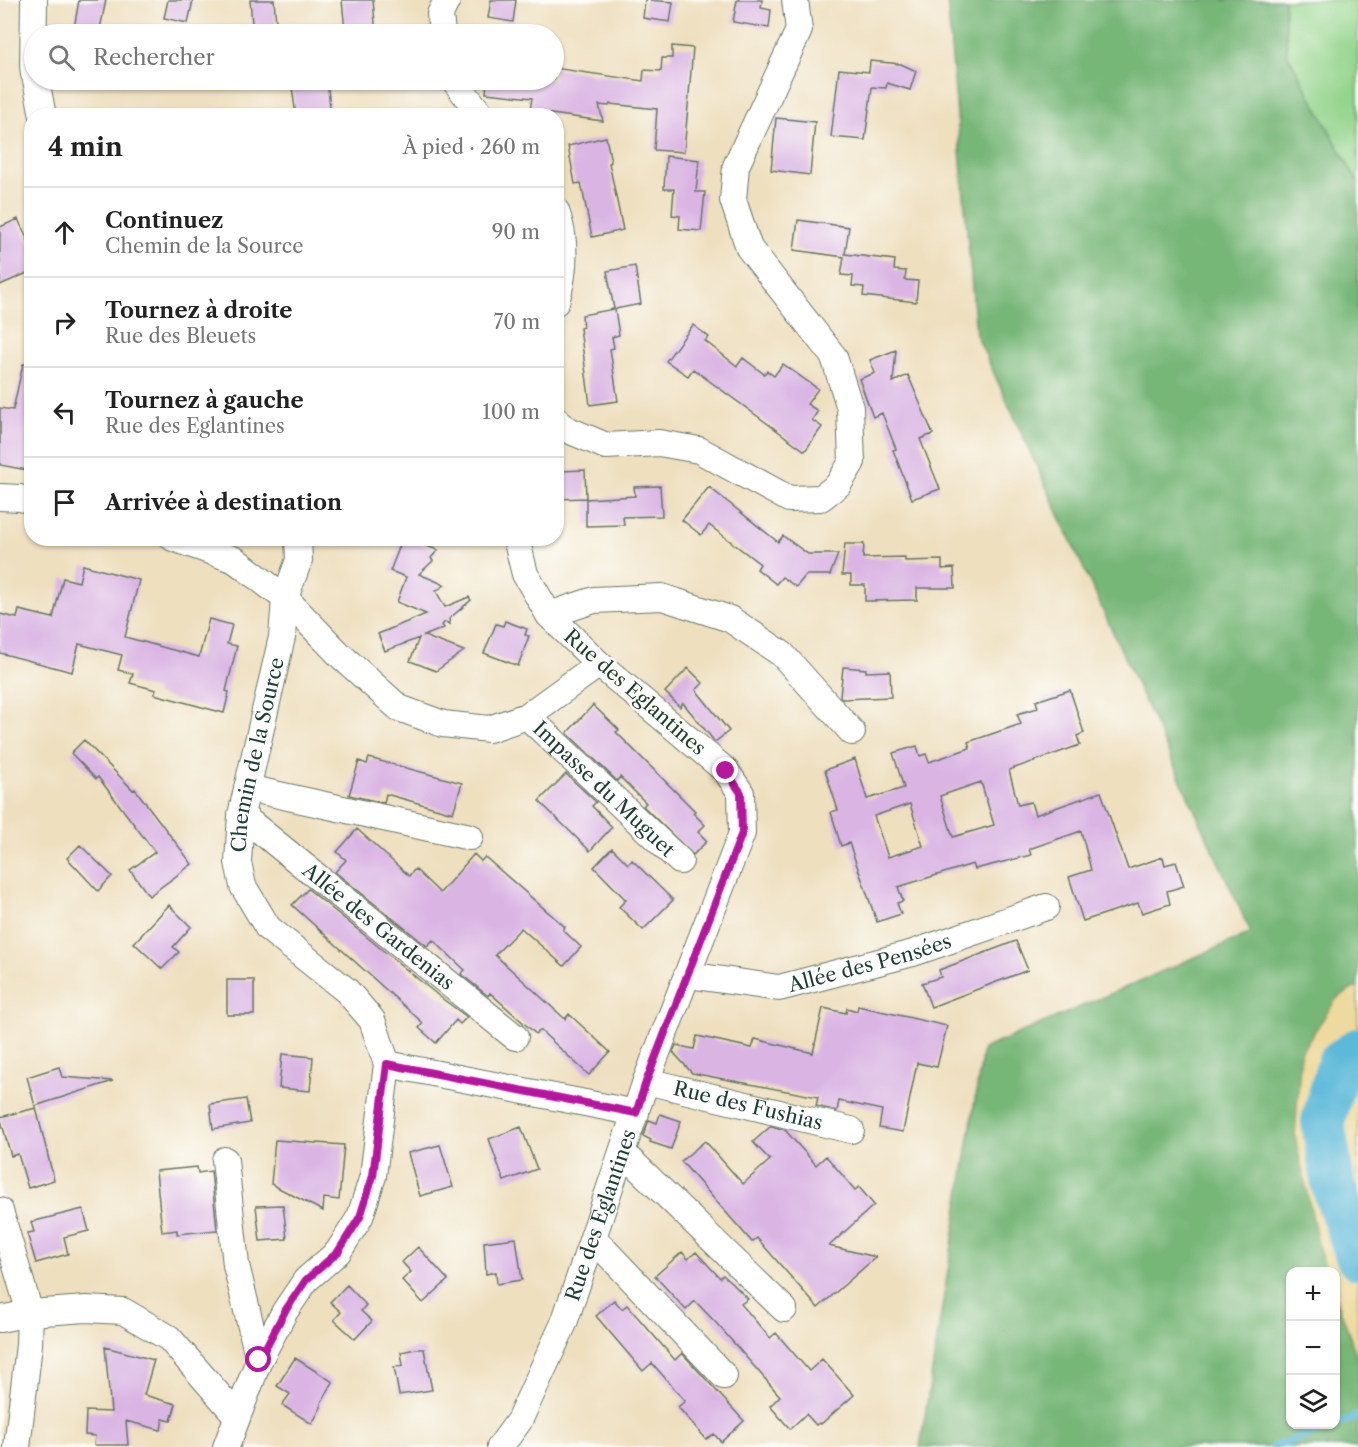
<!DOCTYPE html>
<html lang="fr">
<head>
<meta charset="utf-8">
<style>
	:root { --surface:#fff; --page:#f6f6f6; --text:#222; --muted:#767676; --line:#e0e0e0 }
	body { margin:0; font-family:"Libre Caslon Text",serif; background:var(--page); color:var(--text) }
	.controls { position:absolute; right:18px; bottom:18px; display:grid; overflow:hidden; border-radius:12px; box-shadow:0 2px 4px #0004 }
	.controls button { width:54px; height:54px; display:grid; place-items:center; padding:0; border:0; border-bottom:2px solid var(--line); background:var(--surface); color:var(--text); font:30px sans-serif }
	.stop { position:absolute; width:18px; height:18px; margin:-14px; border:4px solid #b5179e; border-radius:50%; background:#fff }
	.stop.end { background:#b5179e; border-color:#fff; box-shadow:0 2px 6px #0008 }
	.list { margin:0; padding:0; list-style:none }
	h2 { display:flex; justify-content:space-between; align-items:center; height:78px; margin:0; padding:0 24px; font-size:26px }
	h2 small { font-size:20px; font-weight:400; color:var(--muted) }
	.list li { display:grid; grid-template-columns:39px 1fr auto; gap:18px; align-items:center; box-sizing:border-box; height:90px; padding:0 24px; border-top:2px solid var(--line) }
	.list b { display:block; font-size:22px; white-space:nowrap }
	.list p { margin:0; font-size:20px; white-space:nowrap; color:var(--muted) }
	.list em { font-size:20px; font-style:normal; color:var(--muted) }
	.icon { flex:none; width:33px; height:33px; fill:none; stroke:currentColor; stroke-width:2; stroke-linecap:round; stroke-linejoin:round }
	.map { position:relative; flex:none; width:1358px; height:1447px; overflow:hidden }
	.search { position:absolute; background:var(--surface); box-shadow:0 2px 4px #0004; left:24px; top:24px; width:540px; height:66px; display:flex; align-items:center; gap:15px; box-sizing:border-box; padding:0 21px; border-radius:33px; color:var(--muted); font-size:22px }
	.panel { position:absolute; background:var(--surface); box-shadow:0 2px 4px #0004; left:24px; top:108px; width:540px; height:438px; border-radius:24px }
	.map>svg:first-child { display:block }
	.green { fill:#93d48b; stroke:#598860; stroke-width:1.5 }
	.forest { fill:#76b677; stroke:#4a7a56; stroke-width:1.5 }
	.sand { fill:#eeda9e; stroke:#868c69; stroke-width:1.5 }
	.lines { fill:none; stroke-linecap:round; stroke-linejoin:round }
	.stream { stroke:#5bb9d9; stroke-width:8 }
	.river { stroke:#5bb9d9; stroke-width:44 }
	.building { fill:#dab5e4; fill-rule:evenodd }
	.minor-casing { stroke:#677665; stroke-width:28 }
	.minor { stroke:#fff; stroke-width:26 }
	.route { stroke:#b5179e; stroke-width:8 }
	.labels { text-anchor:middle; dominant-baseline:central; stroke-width:5; stroke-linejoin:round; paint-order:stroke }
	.street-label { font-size:20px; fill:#1f3d34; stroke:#fdfcf7 }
</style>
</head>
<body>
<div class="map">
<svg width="1358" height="1447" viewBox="0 0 1358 1447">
	<rect width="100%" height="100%" fill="#fdfcf7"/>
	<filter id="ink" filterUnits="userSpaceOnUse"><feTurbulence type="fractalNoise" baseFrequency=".0167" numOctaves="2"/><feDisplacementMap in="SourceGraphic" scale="12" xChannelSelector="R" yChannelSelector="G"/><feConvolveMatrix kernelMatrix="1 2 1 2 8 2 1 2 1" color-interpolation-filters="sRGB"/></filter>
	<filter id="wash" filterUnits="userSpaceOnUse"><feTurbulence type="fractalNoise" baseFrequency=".008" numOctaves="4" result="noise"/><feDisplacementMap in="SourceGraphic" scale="24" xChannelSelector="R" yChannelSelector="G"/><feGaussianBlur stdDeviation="1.35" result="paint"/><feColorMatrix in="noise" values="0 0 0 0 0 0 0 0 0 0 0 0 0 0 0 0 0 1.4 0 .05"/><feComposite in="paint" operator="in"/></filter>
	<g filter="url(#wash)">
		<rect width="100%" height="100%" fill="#eedfbf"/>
		<path class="green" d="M1284 0H1358V183L1287 53Z"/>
		<path class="forest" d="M947 0H1284L1287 53 1358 183V986L1337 998 1320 1252 1327 1271 1290 1272V1424H1336V1296L1358 1360V1447H920L983 1049 1251 933 976 334Z"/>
		<path class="sand" d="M1358 986V1360L1336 1296V1272L1327 1271 1320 1252 1295 1136 1301 1052 1337 998Z"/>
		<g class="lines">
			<path class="stream" d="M1336 1424 1358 1416
				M1274 1447 1335 1424"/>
			<path class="river" d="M1358 1050 1339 1063 1323 1121 1333 1186 1358 1258"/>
		</g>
		<g id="blocks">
			<path class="building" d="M79 0H106L99 34 74 28Z
				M168 0H193L188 23 164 18Z
				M250 0H274L277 34H253Z
				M342 0H373L376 34H357L356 30 345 31Z
				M491 0H516L513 22 488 18Z
				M645 0 673 2 670 22 643 18Z
				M737 0H762L761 8 771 10 769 28 733 22Z
				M672 46 693 48 684 152 654 150 657 109 610 104 609 106 599 105 603 121 530 111 532 98 486 93 487 80H554V68L643 81 644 70 661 71 662 58H672Z
				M870 61 901 64 916 71 910 90 887 83 886 88 872 87 865 140 831 137 839 69 869 72Z
				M291 80H327L331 116H296Z
				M776 118 815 122 810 175 771 170Z
				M606 137 611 162 609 163 623 230 592 237 581 183 575 184 568 146Z
				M666 156 699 160 696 192H705L701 231 679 229 680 216 672 215 674 189H664Z
				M18 219 32 249V271L0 285V227Z
				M798 220 849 227 845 254 895 260 894 270 906 271 905 280 918 281 916 302 863 296 864 287 852 286 853 276 841 275 844 257 794 250Z
				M635 266 641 304 615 309 619 335 612 337 614 348 610 349 618 401 590 405 580 328 583 327 582 315 614 309 607 271Z
				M693 325 709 337 705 341 737 366 743 358 764 374 767 371 774 376 783 364 818 389 807 404 818 411 812 420 822 427 805 451 693 369 688 376 666 361Z
				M896 350 893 382 908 375 933 434 920 439 940 489 912 499 893 450 896 449 882 413 873 417 859 379 875 373 870 360Z
				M23 364 32 365V471L0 465V408L13 410Z
				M585 470 586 498 556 499 559 471Z
				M660 486 662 516 623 517 624 525 586 526V499L635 496 634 487Z
				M709 487 778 542 783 536 808 554H838L830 575H806L796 587 782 577 776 584 757 569 760 564 709 525 701 535 682 520Z
				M403 538 438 550 431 558 433 561 419 574 445 585 436 591 445 607 469 597 471 600 449 619 450 624 445 622 442 625 444 628 424 636 464 651 436 671 410 661 419 638 385 651 378 634 426 614 397 602 406 577 390 571Z
				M845 544H864L863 558 905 557V561L942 560V569L954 568 955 588H917V600L865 601V585H851V575H842Z
				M83 565 139 580 125 637 199 657 209 619 232 625 227 644 237 646 226 691 229 692 224 713 154 694 156 690 130 683 133 674 118 670 122 655 79 644 72 672 0 653V614L17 618 19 610 53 618 63 578 79 582Z
				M505 621 527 629 525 635 529 636 518 666 484 653 496 624 503 626Z
				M843 667 866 669V672L890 671 891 697 842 699 840 696Z
				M688 668 703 683 696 690 729 731 715 742 683 703 680 707 665 692Z
				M1070 690 1084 733 1077 736 1080 745 1009 770 1018 805 1031 802 1035 815 1101 792 1128 869 1163 857 1165 865 1176 862 1184 886 1167 891 1170 904 1142 913 1138 903 1083 921 1069 877 1091 870 1081 831 1029 849 1031 855 975 869 973 864 898 887 903 901 897 903 901 914 877 922 849 843 841 846 831 812 838 810 825 770 855 759 867 799 904 788 893 753 917 746 920 756 926 754 929 762 970 748 968 742 1021 724 1017 714 1038 708 1036 701ZM981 782 994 825 953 837 940 796ZM910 804 923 846 888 857 874 816Z
				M593 705 619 730 616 732 695 811 693 813 705 825 698 832 707 841 693 855 643 806 646 803 620 777 617 781 567 733Z
				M84 740 133 790 135 789 192 864 149 896 130 870 155 852 98 777 96 779 71 753Z
				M369 758 462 783 453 813 386 794 384 803 349 795 359 761 367 764Z
				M566 774 596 802 592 806 612 827 590 851 539 801Z
				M357 829 409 876 415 869 440 893 474 854 481 861 485 857 565 927 563 930 581 947 564 966 521 928 495 955 565 1019 569 1014 610 1052 589 1075 540 1030 536 1034 490 993 488 996 461 974 465 970 433 940 427 946 335 872 346 860 337 852Z
				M80 845 112 876 98 891 67 858Z
				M612 848 628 864 632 860 673 900 643 930 619 907 626 900 594 867Z
				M308 889 440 997 467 1017 460 1024 456 1020 436 1043 419 1028 423 1023 292 905Z
				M169 905 191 927 173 947 179 952 162 969 134 943Z
				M1016 941 1028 970 931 1007 922 983 941 977 939 970Z
				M227 980H254V1015H227Z
				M858 1006 947 1026 937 1067 917 1063 903 1132 879 1128 882 1110 839 1101 837 1111 816 1106 818 1097 692 1073 673 1052 676 1045 694 1049 697 1036 752 1048 755 1039 813 1053 823 1008 846 1013 847 1008 857 1011Z
				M282 1054 313 1057 310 1091 279 1088Z
				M59 1067 62 1077 113 1081 35 1106 27 1077Z
				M246 1099 250 1123 213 1129 210 1104Z
				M36 1108 54 1180 28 1188 18 1154 11 1156 0 1117Z
				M660 1114 681 1121 671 1149 650 1142 651 1140 643 1136 649 1120 657 1123Z
				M771 1126 785 1130 816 1165 826 1156 855 1190 859 1187 874 1205 829 1246 876 1257 818 1308 757 1238 752 1242 681 1161 705 1141 743 1184 770 1160 753 1142Z
				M521 1127 537 1169 504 1181 489 1139Z
				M275 1140 344 1145 339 1200 324 1198 323 1211 271 1184Z
				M440 1145 453 1187 420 1196 408 1153Z
				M197 1167 198 1173 211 1171 217 1230 177 1234V1230L162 1232 156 1171Z
				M283 1205 287 1239 260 1241 256 1206Z
				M83 1209 89 1231 64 1237 68 1254 36 1263 27 1233 34 1232 31 1222Z
				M516 1238 522 1280 497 1284 496 1272 486 1274 484 1242Z
				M418 1247 448 1280 423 1303 402 1280 411 1272 402 1262Z
				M682 1252 688 1259 696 1252 720 1278 723 1275 733 1284 748 1299 741 1304 770 1338 776 1333 809 1371 822 1359 854 1395 821 1424 819 1423 816 1425 806 1414 790 1429 770 1406 780 1396 718 1325 695 1301 686 1310 655 1276Z
				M347 1285 366 1305 361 1311 372 1321 355 1339 334 1320 341 1312 330 1302Z
				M614 1300 622 1309 627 1305 675 1360 682 1353 744 1421 721 1442 714 1434 706 1439 678 1407 685 1401 652 1363 643 1371 596 1316Z
				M105 1347 154 1360 144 1395 176 1404 171 1421 163 1419 161 1430 126 1421 128 1445H94L95 1436 85 1435 86 1411 111 1412Z
				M416 1349H424L432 1390 399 1395 394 1367 403 1366 401 1352Z
				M295 1358 333 1382 321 1403V1407L312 1424 282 1405 290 1394 277 1386Z"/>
		</g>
	</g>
	<g filter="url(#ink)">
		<use href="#blocks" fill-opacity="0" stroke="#677665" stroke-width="1.5"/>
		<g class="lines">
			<defs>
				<g id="minor">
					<path d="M34 0 33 65 34 74"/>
					<path d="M442 34 440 14 447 0"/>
					<path d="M36 80 43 116"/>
					<path d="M454 80 482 116"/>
					<path d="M556 211C567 241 565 272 556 302"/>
					<path d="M556 420 566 429 606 446 659 443 699 450 789 499 821 498 838 485 852 462 850 408 834 357 749 248 733 200 736 166 799 30 795 0"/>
					<path d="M0 497 20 498 32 501"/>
					<path d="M173 538 235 560 285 598 339 654 399 708 443 724 489 729 527 716 599 664"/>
					<path d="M549 615 594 600 662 597 730 619 782 654 852 732"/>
					<path id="s1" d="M527 716 680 861"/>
					<path d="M247 788 470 837"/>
					<path id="s2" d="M241 815 515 1037"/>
					<path id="s3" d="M688 975 779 988 913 953 1046 907"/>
					<path d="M387 1064 636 1113"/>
					<path id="s4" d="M646 1081 851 1130"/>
					<path d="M623 1153 784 1309"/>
					<path d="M225 1160 236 1265 259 1360"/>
					<path d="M0 1211 30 1313 29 1345 17 1447"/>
					<path d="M594 1239 724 1376"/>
					<path d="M0 1319 30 1313 86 1309 123 1311 169 1338 237 1416"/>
					<path id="s5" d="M226 1447 259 1360 285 1311 306 1280 338 1252 360 1217 373 1176 387 1064 372 1020 347 991 268 928 243 886 238 862 241 815 282 637 285 598 299 560 298 538"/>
					<path id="s6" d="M500 1447 519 1421 564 1323 646 1081 742 833 741 793 726 771 599 664 549 615 525 574 516 538"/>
				</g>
			</defs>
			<use href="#minor" class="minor-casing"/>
			<use href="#minor" class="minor"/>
		</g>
	</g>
	<g class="lines" filter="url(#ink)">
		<path class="route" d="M259 1360 285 1311 306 1280 338 1252 360 1217 373 1176 387 1064 636 1113 646 1082 742 833 741 793 726 771"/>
	</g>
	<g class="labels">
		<g class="street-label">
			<text transform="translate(635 692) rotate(41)">Rue des Eglantines</text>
			<text stroke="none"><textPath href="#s5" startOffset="794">Chemin de la Source</textPath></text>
			<text stroke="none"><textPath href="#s1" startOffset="106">Impasse du Muguet</textPath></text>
			<text stroke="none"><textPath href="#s2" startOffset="177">Allée des Gardenias</textPath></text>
			<text stroke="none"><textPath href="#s3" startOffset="186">Allée des Pensées</textPath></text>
			<text stroke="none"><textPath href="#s4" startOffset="105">Rue des Fushias</textPath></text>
			<text stroke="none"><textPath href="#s6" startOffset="254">Rue des Eglantines</textPath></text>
		</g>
	</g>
</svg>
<div class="controls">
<button>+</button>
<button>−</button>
<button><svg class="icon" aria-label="layers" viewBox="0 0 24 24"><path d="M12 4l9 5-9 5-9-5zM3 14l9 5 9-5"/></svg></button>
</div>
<div class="stop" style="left:259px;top:1360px"></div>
<div class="stop end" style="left:726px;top:771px"></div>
<div class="search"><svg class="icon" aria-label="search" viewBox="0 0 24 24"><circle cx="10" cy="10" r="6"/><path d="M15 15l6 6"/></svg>Rechercher</div>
<section class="panel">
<h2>4 min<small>À pied · 260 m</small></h2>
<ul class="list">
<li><svg class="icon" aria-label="ahead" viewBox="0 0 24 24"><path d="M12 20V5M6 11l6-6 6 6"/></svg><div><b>Continuez</b><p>Chemin de la Source</p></div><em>90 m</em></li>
<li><svg class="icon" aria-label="right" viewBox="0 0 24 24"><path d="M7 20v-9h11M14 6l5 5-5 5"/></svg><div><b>Tournez à droite</b><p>Rue des Bleuets</p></div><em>70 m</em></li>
<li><svg class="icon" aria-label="left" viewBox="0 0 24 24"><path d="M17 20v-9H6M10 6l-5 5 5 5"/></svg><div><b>Tournez à gauche</b><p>Rue des Eglantines</p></div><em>100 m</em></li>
<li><svg class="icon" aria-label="arrive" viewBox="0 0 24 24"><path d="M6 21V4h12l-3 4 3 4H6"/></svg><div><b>Arrivée à destination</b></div></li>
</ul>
</section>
</div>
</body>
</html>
